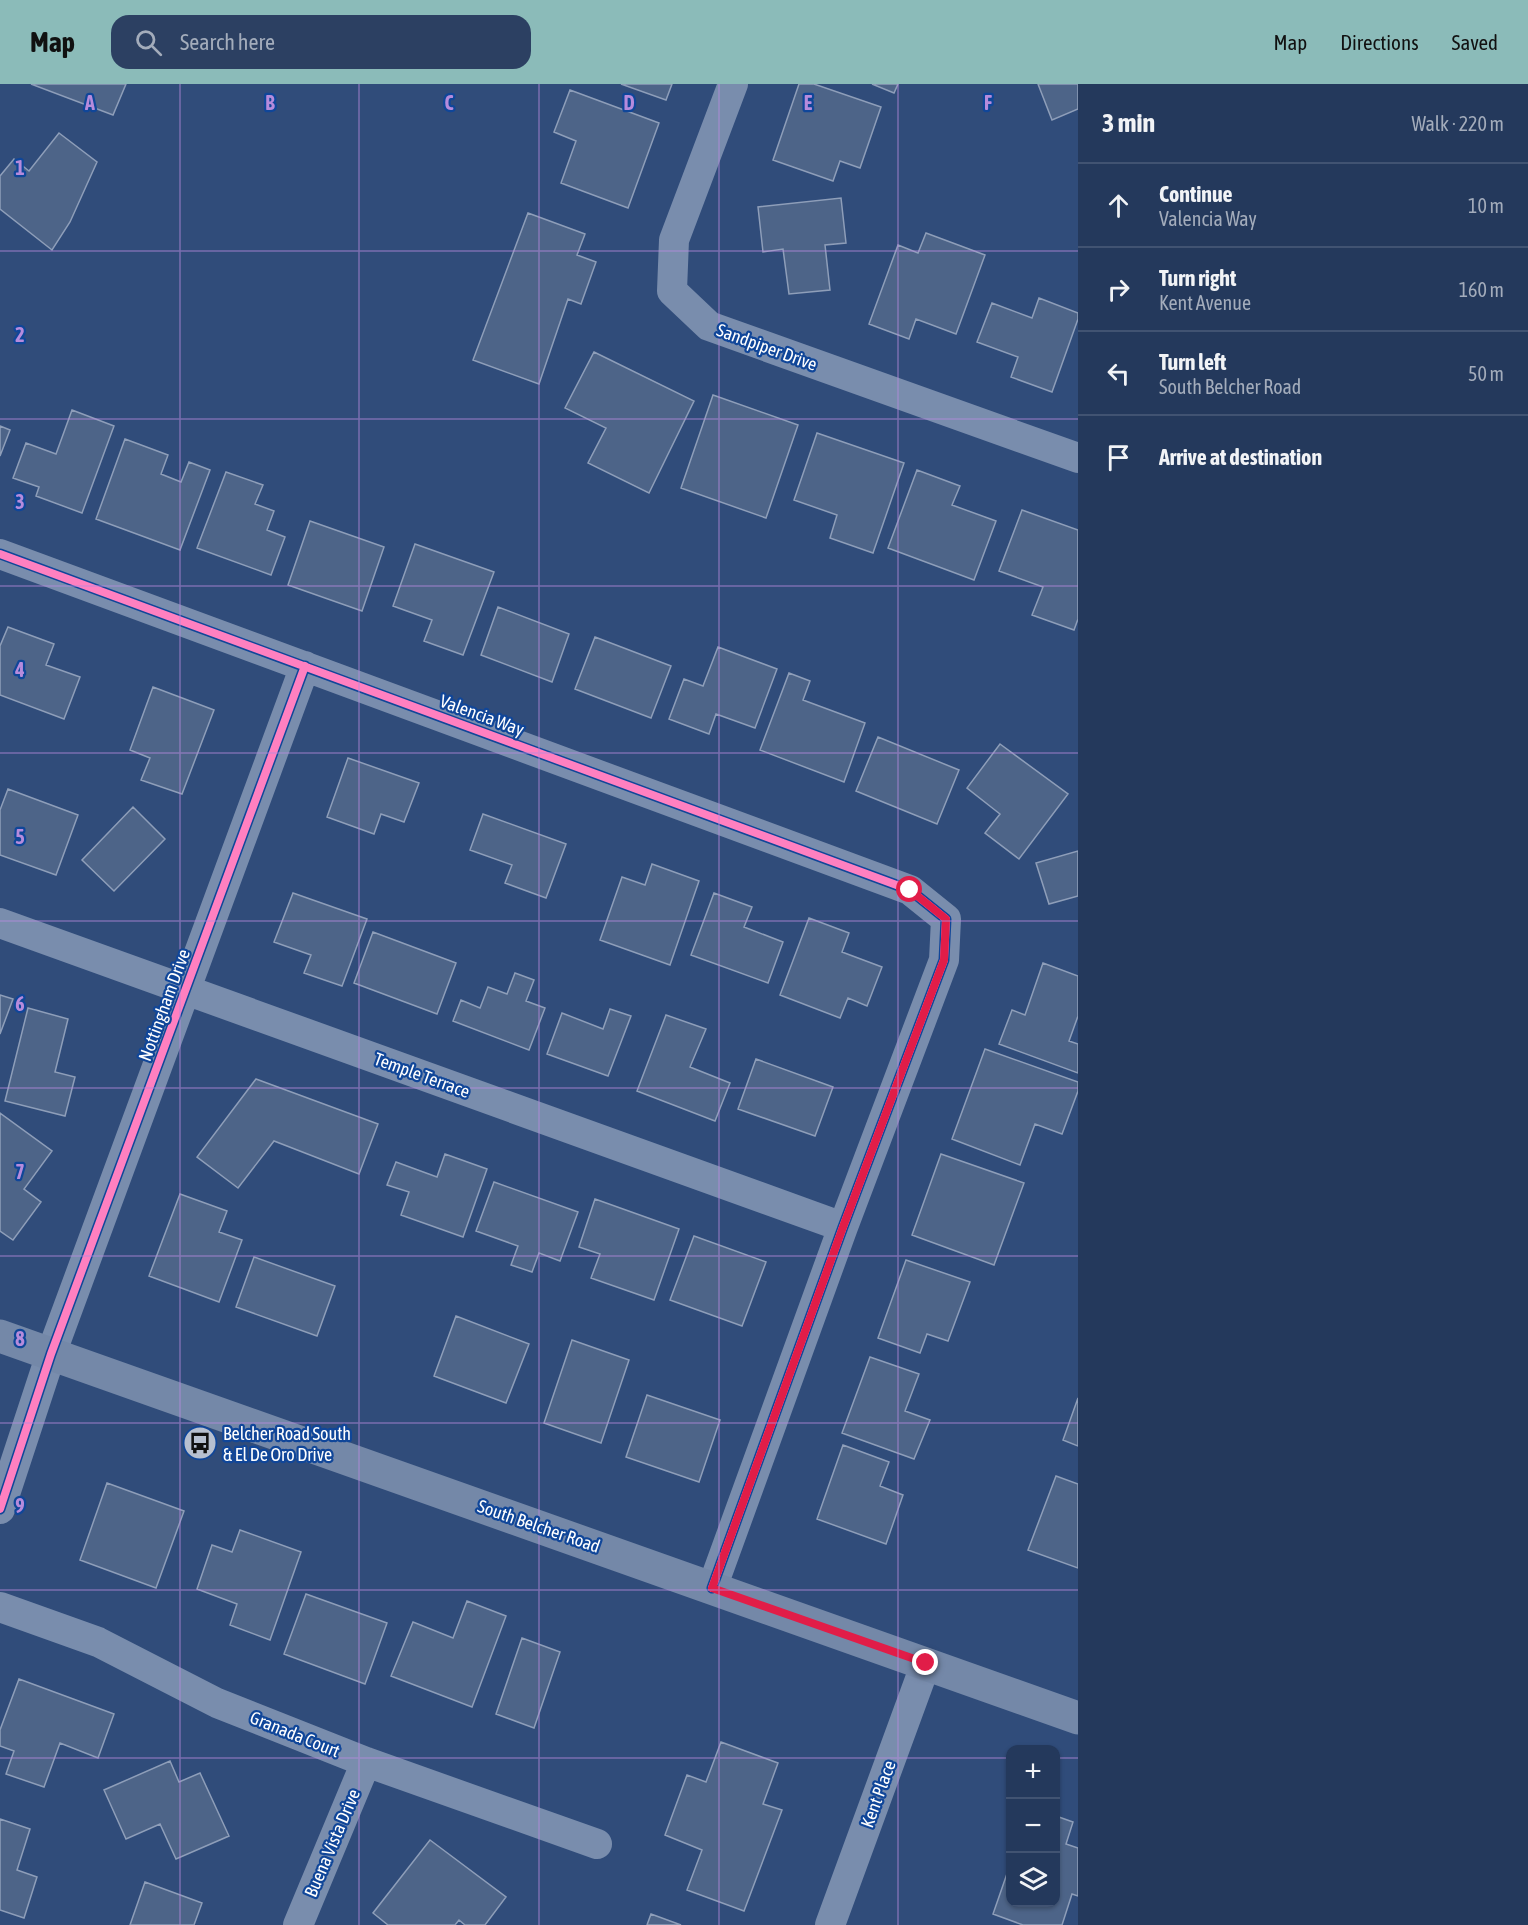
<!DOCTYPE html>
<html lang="en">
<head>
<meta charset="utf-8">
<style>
	:root { --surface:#24395c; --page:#2c4062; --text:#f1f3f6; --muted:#a3acbb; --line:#415372; --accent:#8bbbb9 }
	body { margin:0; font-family:"Asap Condensed",sans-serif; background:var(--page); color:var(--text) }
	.controls { position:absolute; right:18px; bottom:18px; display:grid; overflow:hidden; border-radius:12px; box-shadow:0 2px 4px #0004 }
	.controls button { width:54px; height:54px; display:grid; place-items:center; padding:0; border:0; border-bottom:2px solid var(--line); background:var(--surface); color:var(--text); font:30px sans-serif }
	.stop { position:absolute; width:18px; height:18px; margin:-14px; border:4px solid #e11d48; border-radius:50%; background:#fff }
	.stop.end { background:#e11d48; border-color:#fff; box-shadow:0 2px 6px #0008 }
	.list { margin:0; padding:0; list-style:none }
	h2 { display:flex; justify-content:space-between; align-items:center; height:78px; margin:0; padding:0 24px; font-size:26px }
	h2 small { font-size:20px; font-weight:400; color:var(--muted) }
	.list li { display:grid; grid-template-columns:39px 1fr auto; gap:18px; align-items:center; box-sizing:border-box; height:84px; padding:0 24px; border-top:2px solid var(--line) }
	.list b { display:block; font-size:22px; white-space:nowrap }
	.list p { margin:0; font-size:20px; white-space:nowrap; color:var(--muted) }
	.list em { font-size:20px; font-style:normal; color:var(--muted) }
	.icon { flex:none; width:33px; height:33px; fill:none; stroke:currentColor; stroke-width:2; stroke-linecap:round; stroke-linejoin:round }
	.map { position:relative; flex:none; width:1078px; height:1841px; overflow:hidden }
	header { display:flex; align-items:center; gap:36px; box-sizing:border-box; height:84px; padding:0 30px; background:var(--accent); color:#111 }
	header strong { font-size:28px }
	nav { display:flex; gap:33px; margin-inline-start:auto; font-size:21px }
	.search { width:420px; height:54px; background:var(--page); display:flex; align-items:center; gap:15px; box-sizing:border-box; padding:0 21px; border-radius:18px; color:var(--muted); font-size:22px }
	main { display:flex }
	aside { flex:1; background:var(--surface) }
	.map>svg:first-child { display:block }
	.building { fill:#4d6488; stroke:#8e9eb9; stroke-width:1.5 }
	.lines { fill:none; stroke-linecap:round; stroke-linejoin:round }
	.street { stroke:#798dad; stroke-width:30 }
	.secondary { stroke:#7488a8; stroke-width:33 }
	.cycleway-casing { stroke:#104699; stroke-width:11 }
	.cycleway { stroke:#ff80c0; stroke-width:8 }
	.route { stroke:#e11d48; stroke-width:8 }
	.grid { fill:none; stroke:#b68bdc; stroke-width:1.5; stroke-opacity:0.55 }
	.labels { text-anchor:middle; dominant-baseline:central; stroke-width:4.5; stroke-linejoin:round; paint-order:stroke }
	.street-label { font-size:18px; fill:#fff; stroke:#104699 }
	.poi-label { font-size:18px; fill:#fff; stroke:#104699; text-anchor:start }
	.grid-label { font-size:20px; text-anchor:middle; font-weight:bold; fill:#b68bdc; stroke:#104699; stroke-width:4.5; stroke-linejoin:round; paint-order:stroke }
</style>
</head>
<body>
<header>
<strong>Map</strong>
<div class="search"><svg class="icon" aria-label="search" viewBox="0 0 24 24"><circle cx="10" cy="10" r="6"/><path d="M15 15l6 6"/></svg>Search here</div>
<nav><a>Map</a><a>Directions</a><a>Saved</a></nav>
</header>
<main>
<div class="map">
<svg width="1078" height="1841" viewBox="0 0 1078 1841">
	<rect width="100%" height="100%" fill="#304c7a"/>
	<path class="building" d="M31 0H126L113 31Z
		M621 0H672L666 16Z
		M799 0H814L881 23 860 84 840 77 833 97 773 76Z
		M872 0H898L894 9Z
		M1038 0H1078V25L1052 36Z
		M570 6 659 39 628 124 561 99 576 57 554 48Z
		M59 49 97 78 70 138 52 166 0 125V92L14 75 29 87Z
		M841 114 846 159 825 161 830 206 789 210 783 165 763 168 758 123Z
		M528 129 585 150 577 171 596 178 581 220 568 215 539 300 473 276Z
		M926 149 985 171 956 250 916 235 909 255 869 240 898 161 918 169Z
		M1039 214 1078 229V235L1052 308 1011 293 1018 273 977 258 992 219 1032 234Z
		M594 268 694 317 649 409 588 379 606 344 565 324Z
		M713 311 798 341 766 434 681 404Z
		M72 326 114 342 82 429 36 412 39 403 13 394 26 359 56 370Z
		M0 342 10 346 0 372Z
		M817 349 904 379 873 469 830 454 837 431 794 416Z
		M125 355 168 371 161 390 181 398 189 378 210 386 180 466 96 435Z
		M917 386 960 402 952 421 996 437 974 496 888 464Z
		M226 388 263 401 255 420 274 427 267 446 285 453 271 491 197 464Z
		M1022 426 1078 446V535L1074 546 1032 531 1043 503 999 487Z
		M310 437 384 463 362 527 288 501Z
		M415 460 494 488 463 571 424 557 432 536 393 522Z
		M498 523 569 550 552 598 481 571Z
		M8 543 54 560 46 581 80 593 64 635 0 611V562Z
		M595 553 671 582 651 634 575 605Z
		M718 563 777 585 755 644 716 630 709 650 669 635 684 595 703 602Z
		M789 589 810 597 803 616 865 639 844 698 760 666Z
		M153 603 214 626 182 710 141 696 150 674 130 666Z
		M878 653 959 686 937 740 856 707Z
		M1000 660 1068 710 1019 775 985 749 1000 730 967 704Z
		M348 674 419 699 404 738 381 730 374 750 327 733Z
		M8 705 78 731 56 791 0 771V726Z
		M133 723 165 755 114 807 82 776Z
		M483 730 566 760 546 814 505 799 512 781 470 766Z
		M1078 767V812L1049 820 1036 779Z
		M652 780 699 797 670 881 600 856 622 793 645 801Z
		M293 809 367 835 342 902 304 889 311 871 274 858Z
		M714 809 752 823 744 843 783 858 768 899 691 871Z
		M809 834 849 849 842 868 882 883 867 922 848 914 840 934 780 911Z
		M373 848 456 879 437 930 354 899Z
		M1043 879 1078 892V932L1069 957 1078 960V989L999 960 1012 926 1025 931Z
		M515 889 534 896 526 917 545 924 529 966 453 937 461 916 480 924 488 903 507 910Z
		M0 911 13 915 0 950Z
		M28 924 68 935 55 988 75 993 65 1032 5 1017Z
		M610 925 631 932 608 992 547 970 562 929 603 945Z
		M666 931 706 945 690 983 730 999 715 1037 637 1007Z
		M985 965 1078 998V1007L1062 1050 1035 1040 1020 1081 952 1055Z
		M756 975 833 1003 815 1052 738 1025Z
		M256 995 378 1040 359 1090 274 1057 238 1104 197 1073Z
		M0 1029 52 1067 24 1105 41 1118 13 1156 0 1147Z
		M445 1070 487 1085 463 1153 401 1131 409 1108 387 1101 396 1078 437 1093Z
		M941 1070 1024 1099 994 1181 912 1151Z
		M494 1098 578 1128 560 1177 539 1169 532 1188 511 1181 518 1162 476 1147Z
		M180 1110 227 1127 219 1148 242 1156 219 1218 149 1192Z
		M595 1115 679 1145 654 1216 591 1194 600 1170 579 1163Z
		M694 1152 766 1178 742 1242 670 1216Z
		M254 1173 335 1202 317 1252 236 1223Z
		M906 1176 970 1198 948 1257 927 1250 920 1269 878 1254Z
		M456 1232 529 1260 506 1319 434 1292Z
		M572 1256 629 1276 601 1359 544 1339Z
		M870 1273 919 1290 905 1327 930 1336 914 1375 842 1349Z
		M647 1311 720 1336 699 1398 626 1373Z
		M1078 1314V1362L1063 1356Z
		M843 1361 889 1378 880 1402 903 1411 886 1460 817 1435Z
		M1056 1392 1078 1400V1484L1028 1466Z
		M107 1399 184 1427 156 1504 80 1476Z
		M240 1446 301 1468 270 1556 230 1541 237 1520 197 1505 212 1461 232 1468Z
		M306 1510 387 1539 365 1600 284 1570Z
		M467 1517 506 1532 472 1623 391 1592 413 1538 453 1554Z
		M522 1554 560 1568 534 1644 496 1630Z
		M19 1595 114 1630 98 1674 60 1659 44 1703 6 1690 14 1667 0 1662V1646Z
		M721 1658 778 1679 763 1720 782 1726 744 1827 687 1806 702 1766 665 1751 687 1691 706 1698Z
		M170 1677 179 1698 200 1689 229 1752 176 1775 160 1740 126 1755 104 1706Z
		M1056 1732 1073 1738 1066 1760 1078 1764V1812L1072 1810 1062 1841H1023L993 1830 1010 1781V1818H1056Z
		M0 1735 30 1745 17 1786 37 1793 24 1834 0 1826Z
		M430 1756 506 1813 485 1841H465L459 1836 455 1841H388L373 1829Z
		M145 1798 202 1819 194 1841H130Z
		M651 1830 681 1841H647Z"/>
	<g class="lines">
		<path class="street" d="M733 0 674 156 672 207 709 242 1078 374
			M0 470 910 806 946 835 944 876 843 1143 712 1504
			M0 839 843 1143
			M0 1425 51 1270 305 582
			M0 1523 98 1558 217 1619 366 1678 597 1760
			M298 1841 366 1678
			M830 1841 926 1579"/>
		<path class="secondary" d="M0 1252 1078 1634"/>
		<defs>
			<path id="cycleway" d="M0 470 910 806 946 835 944 876 843 1143 712 1504
				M0 1425 51 1270 305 582"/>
		</defs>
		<use href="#cycleway" class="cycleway-casing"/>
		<use href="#cycleway" class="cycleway"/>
	</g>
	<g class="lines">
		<path class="route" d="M910 806 946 835 944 876 843 1143 712 1504 926 1579"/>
	</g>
	<path class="grid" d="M180 0V1841M359 0V1841M539 0V1841M719 0V1841M898 0V1841M0 167H1078M0 335H1078M0 502H1078M0 669H1078M0 837H1078M0 1004H1078M0 1172H1078M0 1339H1078M0 1506H1078M0 1674H1010M1056 1674H1078"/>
	<defs>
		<symbol id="bus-disc" viewBox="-11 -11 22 22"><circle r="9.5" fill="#b7c0d0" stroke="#104699"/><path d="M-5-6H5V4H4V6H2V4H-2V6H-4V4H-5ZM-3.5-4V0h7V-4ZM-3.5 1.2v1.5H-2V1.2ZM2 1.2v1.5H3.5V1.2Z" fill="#111"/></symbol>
	</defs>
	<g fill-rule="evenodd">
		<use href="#bus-disc" x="181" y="1340" width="38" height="38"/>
	</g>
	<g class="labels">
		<g class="street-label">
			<text transform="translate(767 263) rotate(20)">Sandpiper Drive</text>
			<text transform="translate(482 631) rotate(20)">Valencia Way</text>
			<text transform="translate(164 921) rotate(-70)">Nottingham Drive</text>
			<text transform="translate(422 991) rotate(20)">Temple Terrace</text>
			<text transform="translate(539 1442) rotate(19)">South Belcher Road</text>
			<text transform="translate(295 1650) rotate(22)">Granada Court</text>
			<text transform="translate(878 1710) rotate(-70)">Kent Place</text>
			<text transform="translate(332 1759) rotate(-67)">Buena Vista Drive</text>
		</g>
		<g class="poi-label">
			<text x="223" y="1349">Belcher Road South<tspan x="223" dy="21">&amp; El De Oro Drive</tspan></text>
		</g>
	</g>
	<g class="grid-label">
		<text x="90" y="26">A</text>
		<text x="270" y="26">B</text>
		<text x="449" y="26">C</text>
		<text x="629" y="26">D</text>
		<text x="808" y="26">E</text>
		<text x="988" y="26">F</text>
		<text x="20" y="91">1</text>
		<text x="20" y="258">2</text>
		<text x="20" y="425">3</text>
		<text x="20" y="593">4</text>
		<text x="20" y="760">5</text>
		<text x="20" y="927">6</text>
		<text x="20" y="1095">7</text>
		<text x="20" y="1262">8</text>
		<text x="20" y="1429">9</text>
	</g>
</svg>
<div class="controls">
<button>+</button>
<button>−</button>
<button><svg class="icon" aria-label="layers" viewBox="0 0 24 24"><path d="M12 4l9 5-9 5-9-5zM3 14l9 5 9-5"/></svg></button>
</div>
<div class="stop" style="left:910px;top:806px"></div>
<div class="stop end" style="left:926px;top:1579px"></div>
</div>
<aside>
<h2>3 min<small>Walk · 220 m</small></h2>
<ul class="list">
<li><svg class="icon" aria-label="ahead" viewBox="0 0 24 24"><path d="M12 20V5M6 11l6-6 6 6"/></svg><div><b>Continue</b><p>Valencia Way</p></div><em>10 m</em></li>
<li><svg class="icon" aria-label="right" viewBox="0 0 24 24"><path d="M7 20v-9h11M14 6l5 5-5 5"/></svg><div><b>Turn right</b><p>Kent Avenue</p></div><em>160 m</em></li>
<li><svg class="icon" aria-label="left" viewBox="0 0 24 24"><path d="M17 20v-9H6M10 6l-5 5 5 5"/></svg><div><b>Turn left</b><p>South Belcher Road</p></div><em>50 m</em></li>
<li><svg class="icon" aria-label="arrive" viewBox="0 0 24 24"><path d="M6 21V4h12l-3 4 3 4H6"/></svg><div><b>Arrive at destination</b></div></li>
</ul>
</aside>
</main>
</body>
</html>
